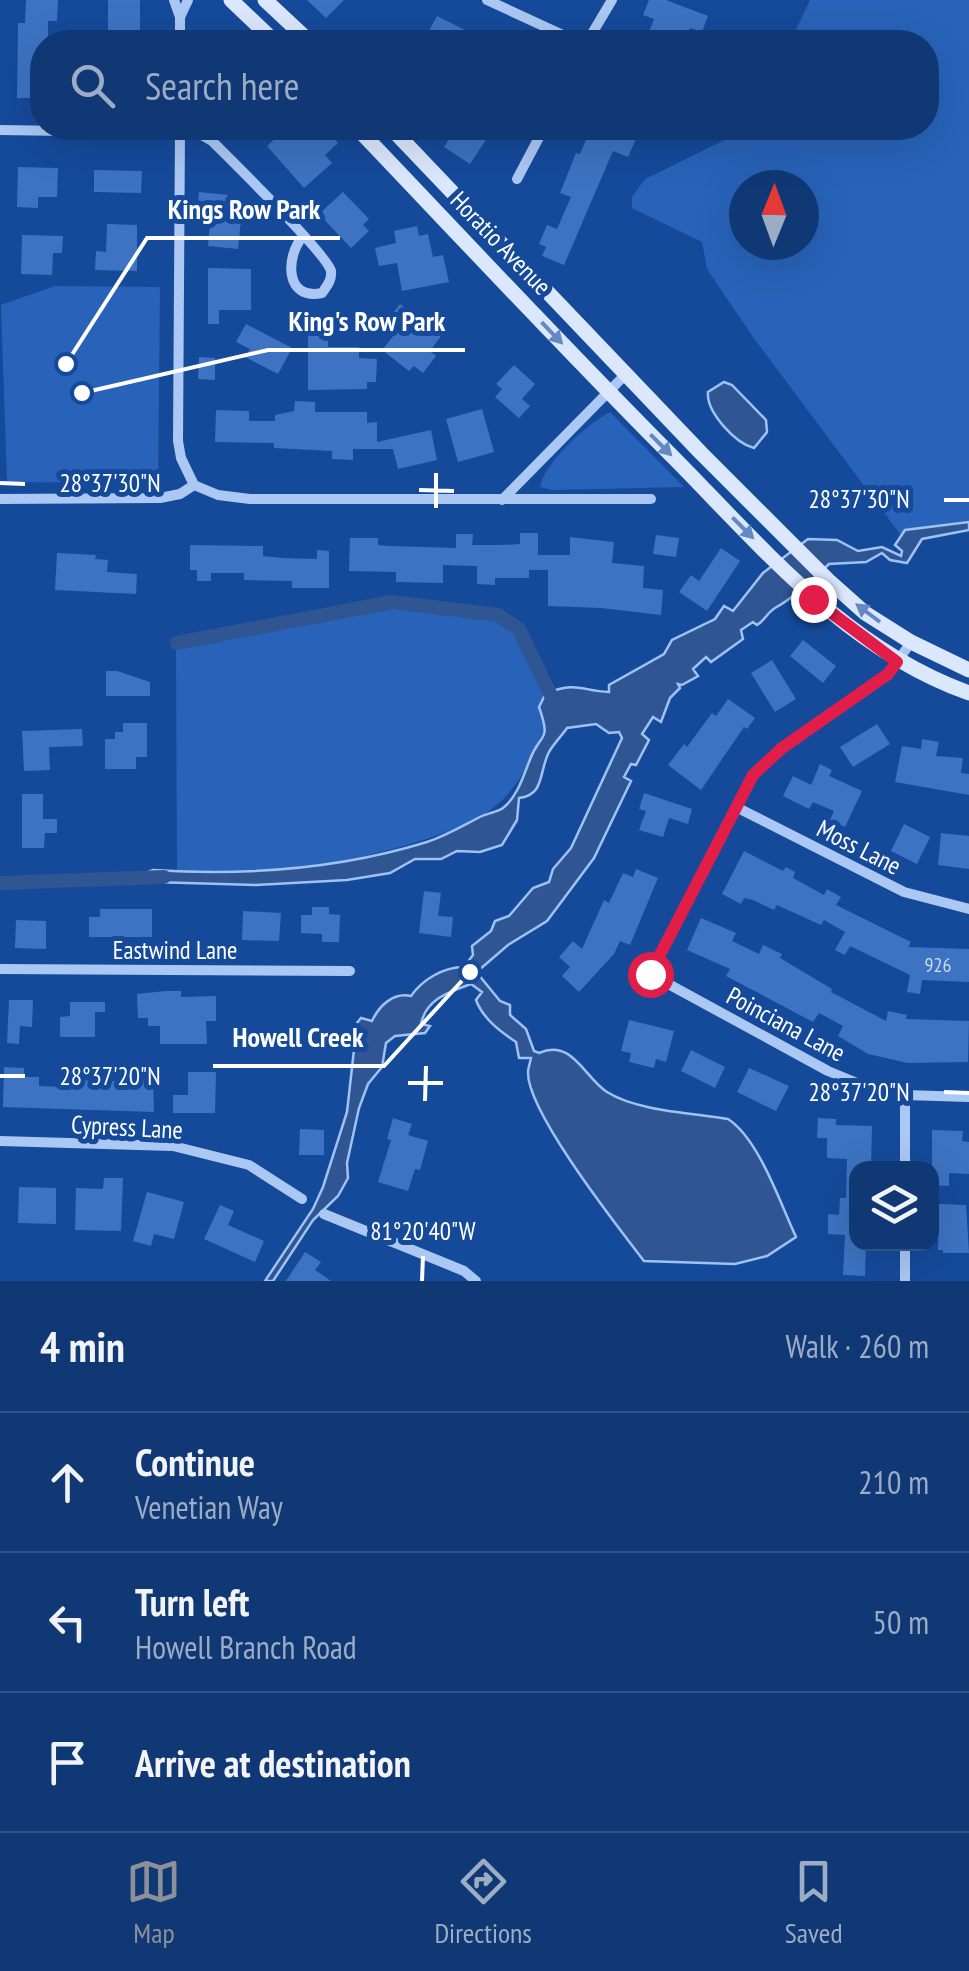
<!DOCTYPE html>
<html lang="en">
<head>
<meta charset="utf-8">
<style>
	:root { --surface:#103874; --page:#193f79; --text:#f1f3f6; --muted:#9cacc5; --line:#305286; --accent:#8c9099 }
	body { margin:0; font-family:"PT Sans Narrow",sans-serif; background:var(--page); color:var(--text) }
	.controls { position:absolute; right:30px; bottom:30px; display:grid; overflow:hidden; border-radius:20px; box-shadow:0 10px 40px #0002 }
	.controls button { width:90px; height:90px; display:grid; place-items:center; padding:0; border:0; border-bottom:2px solid var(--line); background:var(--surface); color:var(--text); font:50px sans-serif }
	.compass { position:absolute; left:729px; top:170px; width:90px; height:90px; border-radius:50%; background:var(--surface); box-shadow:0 10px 40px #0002; rotate:1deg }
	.stop { position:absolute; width:30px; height:30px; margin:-22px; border:8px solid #e11d48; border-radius:50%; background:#fff }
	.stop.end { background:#e11d48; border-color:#fff; box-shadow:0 2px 10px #0008 }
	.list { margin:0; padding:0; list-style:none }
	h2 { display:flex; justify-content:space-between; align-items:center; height:130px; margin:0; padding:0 40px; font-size:42px }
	h2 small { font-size:32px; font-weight:400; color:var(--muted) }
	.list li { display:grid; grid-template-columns:65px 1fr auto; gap:30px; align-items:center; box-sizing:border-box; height:140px; padding:0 40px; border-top:2px solid var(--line) }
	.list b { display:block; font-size:38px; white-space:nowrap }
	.list p { margin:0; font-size:32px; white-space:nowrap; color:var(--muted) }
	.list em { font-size:32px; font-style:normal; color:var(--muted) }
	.icon { flex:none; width:55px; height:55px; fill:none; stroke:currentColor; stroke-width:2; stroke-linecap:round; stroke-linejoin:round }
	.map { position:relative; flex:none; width:969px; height:1281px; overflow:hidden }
	.search { position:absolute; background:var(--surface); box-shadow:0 10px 40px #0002; left:30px; right:30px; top:30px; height:110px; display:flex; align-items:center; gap:25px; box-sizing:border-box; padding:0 35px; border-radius:40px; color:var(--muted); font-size:38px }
	.sheet { height:550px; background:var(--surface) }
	nav { display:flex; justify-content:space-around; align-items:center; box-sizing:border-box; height:140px; border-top:2px solid var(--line); background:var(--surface); font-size:28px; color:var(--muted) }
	nav a { display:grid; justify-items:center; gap:5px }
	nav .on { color:var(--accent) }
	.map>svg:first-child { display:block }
	.green { fill:#2863b9; fill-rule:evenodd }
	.water { fill:#2f5592; stroke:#9dc2f5; stroke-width:2.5 }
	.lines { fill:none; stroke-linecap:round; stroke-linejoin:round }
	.canal { stroke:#2f5592; stroke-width:14 }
	.building { fill:#3d73c2 }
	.street { stroke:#aac8f3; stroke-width:10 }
	.secondary { stroke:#dae7fc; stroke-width:15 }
	.oneway { fill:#6489c2 }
	.route { stroke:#e11d48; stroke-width:12 }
	.ticks { fill:none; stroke:#fff; stroke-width:4 }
	.labels { text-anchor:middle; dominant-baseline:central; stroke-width:10; stroke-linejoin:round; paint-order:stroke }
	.number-label { font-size:20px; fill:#cedcf0 }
	.street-label { font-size:25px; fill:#fff; stroke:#154a9b }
	.ticks-label { font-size:25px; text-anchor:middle; fill:#fff; stroke:#154a9b; stroke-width:10; stroke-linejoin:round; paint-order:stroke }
	.leader { fill:none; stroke:#fff; stroke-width:4 }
	.callout-dot { fill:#fff; stroke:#154a9b; stroke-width:4 }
	.callout-label { font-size:28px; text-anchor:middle; font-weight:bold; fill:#fff; stroke:#154a9b; stroke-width:10; stroke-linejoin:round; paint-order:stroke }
</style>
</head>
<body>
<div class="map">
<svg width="969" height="1281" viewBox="0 0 969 1281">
	<rect width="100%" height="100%" fill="#154a9b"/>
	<path class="green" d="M810 0H969V527L931 531 909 546 753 337 707 269 702 242 632 208V197L645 179 749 128H926V42H790ZM744 185H804V245H744Z
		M55 286 160 287 158 483 7 482 1 305Z
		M610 412 684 487 551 490 540 487C544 463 588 423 610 412Z
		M391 602 505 616 551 711C539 742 524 782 498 804 456 840 333 866 277 870 244 873 210 871 177 871L176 640Z"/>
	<path class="water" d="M724 382 732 385 766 420 767 432 754 448C735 443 706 412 708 392Z
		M969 522V530L922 539 907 563 890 560 882 553 866 562 829 564C812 580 796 596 775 608 767 613 765 620 757 625L753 622 741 630 743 639 711 662 706 657 693 669 698 676 682 685 678 684 680 688 670 698 661 722 653 717 642 734 649 740 636 765 631 764 624 777 631 781 594 858 547 921 508 945 479 970 478 974 500 1001 510 1005V1015L526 1029 534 1051 539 1053C572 1038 584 1077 607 1092 637 1111 692 1113 728 1119 759 1139 780 1203 796 1237L767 1256 735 1264 644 1261C618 1227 528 1113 528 1073 528 1068 530 1063 531 1058H519L516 1042C501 1032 483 1019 476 1000L482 992 471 984C449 992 426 999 421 1024L430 1026 425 1033 395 1036 386 1043 382 1067 368 1084 359 1108 347 1163 348 1178 338 1196 313 1220 273 1281H265L313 1209 323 1187 347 1112 357 1023 361 1018 372 1021C379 1006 393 992 411 996 422 980 443 967 464 967L473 955 472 946 491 931 495 921 509 916 533 888 549 882 553 869 571 848 622 738 619 732 609 733 596 724 567 728C561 737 552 745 548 754 539 774 544 795 519 798L517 820 502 845 480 852 457 851 441 859H415L390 873 347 880 256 885 152 882 148 872 153 870C246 876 339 869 427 842 446 836 464 825 482 816 488 813 498 812 503 808 517 797 523 777 529 762 540 731 552 744 539 707L546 693C578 681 581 691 609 692V685L664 654 672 640 715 619 724 606 733 611 763 573 808 539 837 540 858 551 882 547 901 556 902 551 895 545 905 530Z"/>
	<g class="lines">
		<path class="canal" d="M177 643 392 602 498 615 519 629 556 706
			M0 883 164 877"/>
	</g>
	<path class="building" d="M26 0H58L57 21H48V42H42V98H17L18 23H25Z
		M108 0H140V32H108Z
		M307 0H344L326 18Z
		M649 0H666L708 16 702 32 690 28 684 42 646 40 654 19 643 15Z
		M437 16 489 42H423Z
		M287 128H297L303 133 309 128H324L338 143 325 155 332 163 304 188 267 146Z
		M439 128H494L470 164 444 147 451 136Z
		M591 128H624L621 133 636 139 628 157 613 151 564 265 542 256 546 247 539 244 547 225 557 229 571 197 560 193 576 153 580 154Z
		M18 167 58 168 57 197H38V208L17 207Z
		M94 170 142 171 141 193 94 192Z
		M199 192 228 195 227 207 242 209 238 249 208 246 211 213 197 212Z
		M343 192 369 219 363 225 369 231 351 248 319 214Z
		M107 224 137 225V271L95 270 96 251 106 252Z
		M417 226 419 236 428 234 433 257 443 255 449 282 402 291 397 263 379 266 375 248 396 243 394 231Z
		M22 235 63 236 62 253H53L52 275 21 274Z
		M208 268 251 269V310H219V324H208Z
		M400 304 441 336 430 351 436 356 423 373 414 366 409 371 382 350 398 330 387 321Z
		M246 324 292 348 278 374 245 357 250 349 236 342Z
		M308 333H328V347H359V358L377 359 376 382H367V389L308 390Z
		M199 357 215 358V380L198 379Z
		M514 365 535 384 522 399 530 406 519 418 495 397 502 389 496 384Z
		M295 401 315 402V412H367V423L377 422V442L431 430 437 460 398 469 393 449H353V460L332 459V451L274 448V443L215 442 216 410 249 411V421H275V415L294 411Z
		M482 409 494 452 458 462 446 419Z
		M520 533H538V555H570V537L614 542 612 563 644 566 643 588 663 590 661 615 601 608 548 606V570H529V578H495V585L477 584V566L443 565V583L396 582V572L349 571 350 538H378V545L389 546 456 548V534H473L472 545H501L520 544Z
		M656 535 679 538 676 557 653 554Z
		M190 545 263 546V556L282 558 317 559V550L329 551V588H292V581L244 580V573H211V581H197V570H190Z
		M721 548 740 561 707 611 679 592 691 575 699 581Z
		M57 553 96 555 95 559 108 560 107 572 137 574 136 594 55 590Z
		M803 640 836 666 823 683 790 656Z
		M772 660 796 699 775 712 751 673Z
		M106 671H117L150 682V696H106Z
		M728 699 755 718 747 729 744 727 701 790 668 765 684 744 687 747 712 713 716 716Z
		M123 723H147V757H136V769H105V739H115V732H123Z
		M877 724 890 744 853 767 840 747Z
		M82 729 83 746 49 747 50 770 24 771 22 731Z
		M922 739 939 742 936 756 963 758 961 773 969 774V795L895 782 902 746 921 749Z
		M820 764 832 770 829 776 862 791 845 827 830 820 834 811 813 802 809 809 783 796 793 776 811 785Z
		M644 793 692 809 688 824 669 818 663 837 639 830 646 811 639 809Z
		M22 794H43V819H57V833H45L44 848H22Z
		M904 824 930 837 917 864 891 851Z
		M941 833 969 836V869L938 865Z
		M744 851 783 871 786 867 795 872 793 878 824 895 827 889 841 897 836 905 911 942 908 947 969 949V982L922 980 920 994 907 992 910 975 850 946 845 955 835 950 845 932 824 920 821 925 777 905 774 910 753 900 744 898 741 904 722 894Z
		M636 869 658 878 630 945 620 941 614 954 579 992 562 976 570 967 559 957 573 941 582 949 604 900 609 903 623 873 633 877Z
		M424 891 441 893 438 916 453 917 451 937 419 933Z
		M312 907H329V914L340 915 339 942H322V934L301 933V915H312Z
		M100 909H152V937H89V917H100Z
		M243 911 281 913 279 941 242 940Z
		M701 918 736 933 732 941 759 954 763 945 782 954 780 958 832 989 831 992 886 1021 888 1011 907 1015 906 1019 969 1021 968 1062 908 1063 868 1054 838 1036 843 1026 819 1013 813 1022 726 976 730 969 687 950Z
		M16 920 46 921V949L15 948Z
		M165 991H181V997L216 996V1021H206L207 1044H160V1026H148V1018H138L137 994Z
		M9 1000H33L32 1027 20 1026 19 1044 7 1043Z
		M70 1002H105V1012H95V1037H60V1017L70 1016Z
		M629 1020 674 1031 666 1062 656 1059 654 1068 629 1062 631 1053 621 1051Z
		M691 1050 725 1067 715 1088 681 1071Z
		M4 1067 24 1068V1077H39V1086L63 1087V1080L117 1081V1075H153L154 1112 3 1107Z
		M749 1068 789 1086 776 1111 737 1092Z
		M188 1072H216L215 1113H173V1095H188Z
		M393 1118 412 1124 408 1135 428 1141 420 1170 415 1169 408 1191 378 1182 391 1140 387 1139Z
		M818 1118 836 1119V1125L872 1126 871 1168H856V1244H866L865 1276 843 1275 845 1235 828 1234V1214L839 1215 840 1198H846L847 1159 827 1158V1138H817Z
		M300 1129 324 1130V1155H299Z
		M932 1130 963 1131 962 1141 969 1142V1174L949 1173V1186L932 1185Z
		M104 1178H123L121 1231 75 1230 76 1188 103 1189Z
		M19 1187 56 1188V1224L18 1223Z
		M147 1192 184 1202 174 1239 154 1234 151 1246 133 1241Z
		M939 1204 966 1205 969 1253H943V1250H938Z
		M220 1205 234 1211 228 1225 264 1241 255 1262 204 1239Z
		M305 1252 321 1262 315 1270 331 1281H286Z"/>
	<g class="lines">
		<path class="street" d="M174 0 180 17
			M487 0 578 42
			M180 42V17L188 0
			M587 42 612 0
			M180 129 178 441 181 458 194 485
			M0 130 198 133 212 141C231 160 327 254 331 271 332 280 327 286 322 293 285 301 285 257 303 236
			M517 179 544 128
			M194 485 218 495 250 499H651
			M0 499 160 498 180 494 194 485
			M502 500 626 374
			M911 642 888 675 782 748 753 775 650 974 828 1071 862 1085 905 1095 969 1097
			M736 807 904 892 969 909
			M0 969 350 971
			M905 1095V1168
			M0 1141 173 1146 249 1165 302 1199
			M324 1214 464 1271 476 1281
			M905 1244V1281"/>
		<path class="secondary" d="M231 0 275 42
			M265 0 310 42
			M357 128C462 238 566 350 674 458 763 548 846 649 969 693
			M391 128 701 453 828 580 865 613 911 642 969 670"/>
	</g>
	<defs><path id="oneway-solid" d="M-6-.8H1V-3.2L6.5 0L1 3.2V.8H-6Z" transform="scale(2.5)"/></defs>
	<g class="oneway">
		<use href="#oneway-solid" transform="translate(552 333) rotate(46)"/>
		<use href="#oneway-solid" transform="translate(661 445) rotate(45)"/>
		<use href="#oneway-solid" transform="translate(743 528) rotate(45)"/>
		<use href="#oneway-solid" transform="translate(868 613) rotate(-143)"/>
	</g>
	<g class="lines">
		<path class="route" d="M650 974 753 775 782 748 888 674 897 662 813 599"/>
	</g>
	<path class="ticks" d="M0 483 25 484M419 490 454 491M944 500H969M436 508V473M0 1076H25M408 1083H443M944 1092 969 1093M425 1101 426 1066M422 1281 423 1256"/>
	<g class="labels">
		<g class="number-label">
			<text x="938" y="965">926</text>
		</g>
		<g class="street-label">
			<text transform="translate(501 243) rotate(46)">Horatio Avenue</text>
			<text transform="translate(859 847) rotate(27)">Moss Lane</text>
			<text x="175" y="950">Eastwind Lane</text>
			<text transform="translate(786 1024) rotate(28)">Poinciana Lane</text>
			<text transform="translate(127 1127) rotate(3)">Cypress Lane</text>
		</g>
	</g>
	<g class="ticks-label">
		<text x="110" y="492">28°37'30"N</text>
		<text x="859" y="508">28°37'30"N</text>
		<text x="110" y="1085">28°37'20"N</text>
		<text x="859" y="1101">28°37'20"N</text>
		<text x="423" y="1240">81°20'40"W</text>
	</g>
	<path class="leader" d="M66 364L147 238H340M82 393L268 350H465M470 972L384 1066H213"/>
	<g class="callout-dot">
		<circle cx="66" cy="364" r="10"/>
		<circle cx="82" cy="393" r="10"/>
		<circle cx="470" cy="972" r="10"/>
	</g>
	<g class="callout-label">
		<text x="244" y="219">Kings Row Park</text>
		<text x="367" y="331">King's Row Park</text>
		<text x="298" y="1047">Howell Creek</text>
	</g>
</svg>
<div class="controls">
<button><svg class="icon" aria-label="layers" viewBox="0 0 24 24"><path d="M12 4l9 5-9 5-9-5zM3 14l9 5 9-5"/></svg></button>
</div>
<svg class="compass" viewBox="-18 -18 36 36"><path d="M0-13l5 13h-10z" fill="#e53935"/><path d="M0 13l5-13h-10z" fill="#9cacc5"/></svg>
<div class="stop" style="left:650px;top:974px"></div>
<div class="stop end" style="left:813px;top:599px"></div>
<div class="search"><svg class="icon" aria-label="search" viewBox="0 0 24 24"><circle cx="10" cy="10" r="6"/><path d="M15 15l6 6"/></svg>Search here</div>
</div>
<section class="sheet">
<h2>4 min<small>Walk · 260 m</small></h2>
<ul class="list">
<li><svg class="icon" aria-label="ahead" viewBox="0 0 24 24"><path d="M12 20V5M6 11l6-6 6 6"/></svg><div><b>Continue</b><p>Venetian Way</p></div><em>210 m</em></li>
<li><svg class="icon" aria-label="left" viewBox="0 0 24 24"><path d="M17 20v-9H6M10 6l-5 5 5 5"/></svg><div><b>Turn left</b><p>Howell Branch Road</p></div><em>50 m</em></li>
<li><svg class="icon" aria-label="arrive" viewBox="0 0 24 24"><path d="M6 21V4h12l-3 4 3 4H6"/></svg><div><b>Arrive at destination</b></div></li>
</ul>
</section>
<nav>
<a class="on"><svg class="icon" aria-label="map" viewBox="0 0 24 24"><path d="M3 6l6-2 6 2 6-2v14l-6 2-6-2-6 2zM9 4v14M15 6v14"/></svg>Map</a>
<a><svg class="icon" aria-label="directions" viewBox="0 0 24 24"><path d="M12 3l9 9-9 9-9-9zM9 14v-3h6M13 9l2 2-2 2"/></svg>Directions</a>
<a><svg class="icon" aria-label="saved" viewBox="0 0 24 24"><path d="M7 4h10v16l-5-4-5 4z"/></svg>Saved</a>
</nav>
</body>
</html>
